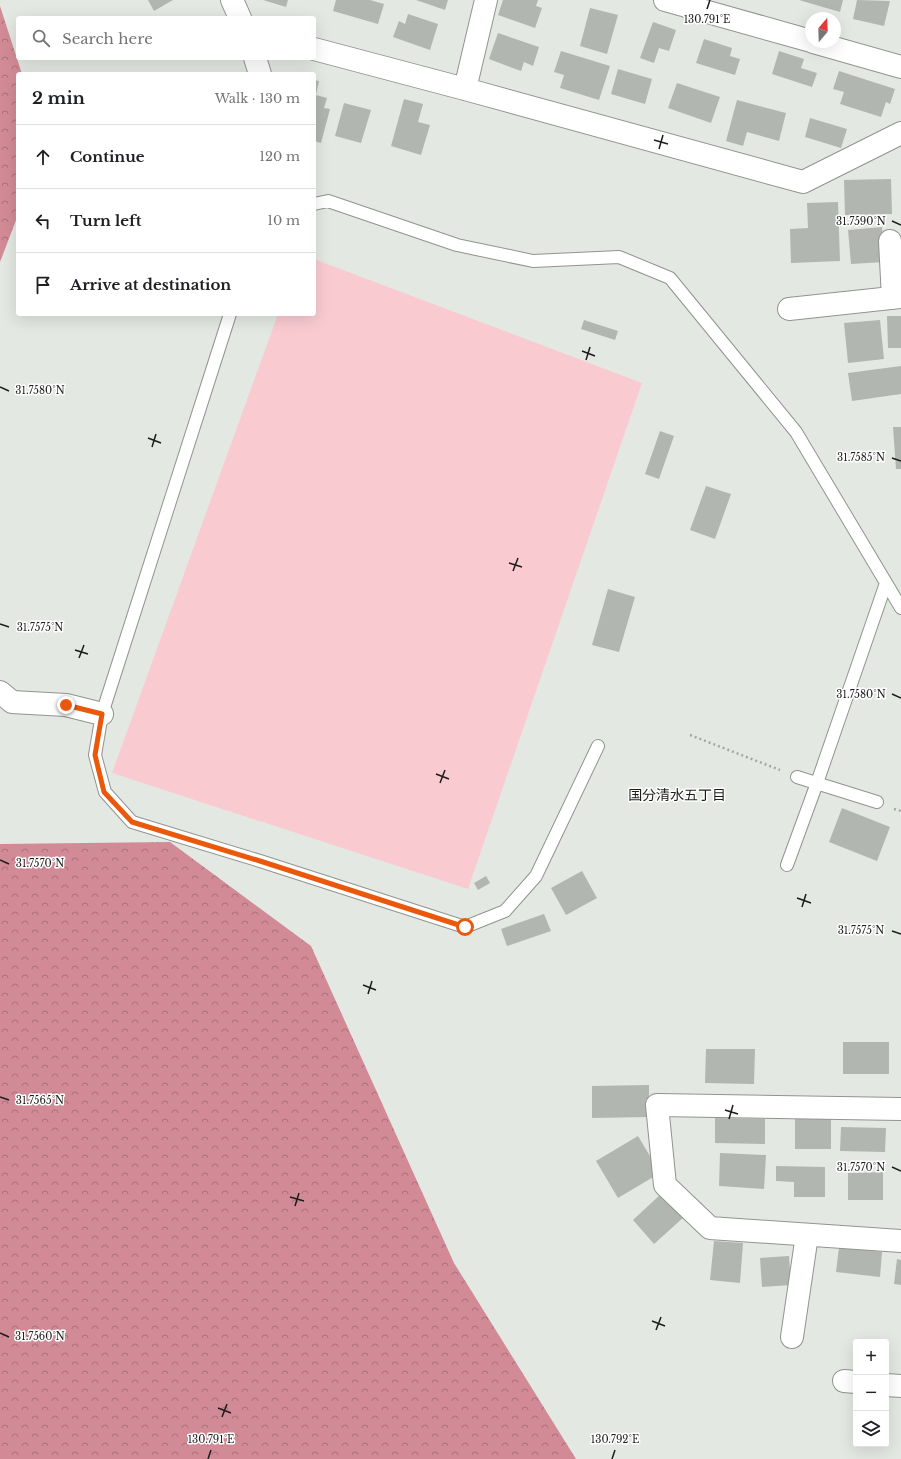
<!DOCTYPE html>
<html lang="en">
<head>
<meta charset="utf-8">
<style>
	:root { --surface:#fff; --page:#f2f2f2; --text:#202124; --muted:#757577; --line:#e0e0e0 }
	body { margin:0; font-family:"Libre Baskerville","Noto Sans JP",serif; background:var(--page); color:var(--text) }
	.controls { position:absolute; right:12px; bottom:12px; display:grid; overflow:hidden; border-radius:4px; box-shadow:0 4px 16px #0002 }
	.controls button { width:36px; height:36px; display:grid; place-items:center; padding:0; border:0; border-bottom:1px solid var(--line); background:var(--surface); color:var(--text); font:20px sans-serif }
	.compass { position:absolute; left:805px; top:12px; width:36px; height:36px; border-radius:50%; background:var(--surface); box-shadow:0 4px 16px #0002; rotate:19deg }
	.stop { position:absolute; width:12px; height:12px; margin:-9px; border:3px solid #ea580c; border-radius:50%; background:#fff }
	.stop.end { background:#ea580c; border-color:#fff; box-shadow:0 1px 4px #0008 }
	.list { margin:0; padding:0; list-style:none }
	h2 { display:flex; justify-content:space-between; align-items:center; height:52px; margin:0; padding:0 16px; font-size:17px }
	h2 small { font-size:13px; font-weight:400; color:var(--muted) }
	.list li { display:grid; grid-template-columns:26px 1fr auto; gap:12px; align-items:center; box-sizing:border-box; height:64px; padding:0 16px; border-top:1px solid var(--line) }
	.list b { display:block; font-size:15px; white-space:nowrap }
	.list em { font-size:13px; font-style:normal; color:var(--muted) }
	.icon { flex:none; width:22px; height:22px; fill:none; stroke:currentColor; stroke-width:2; stroke-linecap:round; stroke-linejoin:round }
	.map { position:relative; flex:none; width:901px; height:1459px; overflow:hidden }
	.search { position:absolute; background:var(--surface); box-shadow:0 4px 16px #0002; left:16px; top:16px; width:300px; height:44px; display:flex; align-items:center; gap:10px; box-sizing:border-box; padding:0 14px; border-radius:4px; color:var(--muted); font-size:15px }
	.panel { position:absolute; background:var(--surface); box-shadow:0 4px 16px #0002; left:16px; top:72px; width:300px; height:244px; border-radius:4px }
	.map>svg:first-child { display:block }
	.forest { fill:url(#forest-crowns) }
	.pitch { fill:#f9cbd1 }
	.building { fill:#b2b6b1 }
	.lines { fill:none; stroke-linecap:round; stroke-linejoin:round }
	.lane-casing { stroke:#90948f; stroke-width:14 }
	.street-casing { stroke:#90948f; stroke-width:24 }
	.path { stroke:#a4a7a3; stroke-width:2.5; stroke-dasharray:2 3; stroke-linecap:butt }
	.lane { stroke:#fff; stroke-width:12 }
	.street { stroke:#fff; stroke-width:22 }
	.route { stroke:#ea580c; stroke-width:5 }
	.ticks { fill:none; stroke:#1c1d1b; stroke-width:1.5 }
	.labels { text-anchor:middle; dominant-baseline:central; stroke-width:3; stroke-linejoin:round; paint-order:stroke }
	.neighbourhood-label { font-size:14px; fill:#1c1d1b; stroke:#fff }
	.ticks-label { font-size:10px; text-anchor:middle; fill:#1c1d1b; stroke:#fff; stroke-width:3; stroke-linejoin:round; paint-order:stroke }
</style>
</head>
<body>
<div class="map">
<svg width="901" height="1459" viewBox="0 0 901 1459">
	<defs>
		<pattern id="forest-crowns" width="20" height="18" patternUnits="userSpaceOnUse"><rect width="20" height="18" fill="#d28b96"/><path d="M2 6a3 3 0 1 1 6 0M12 15a3 3 0 1 1 6 0" fill="none" stroke="#aa717a"/></pattern>
	</defs>
	<rect width="100%" height="100%" fill="#e4e8e3"/>
	<path class="forest" d="M0 6 22 74H18V215L0 262Z
		M170 842 311 946 454 1263 576 1459H0V844Z"/>
	<path class="pitch" d="M314 259 642 383 468 889 112 773 278 314H314Z"/>
	<path class="building" d="M148 0H173L154 11Z
		M263 0H288L286 7Z
		M336 0H370L384 4 378 24 333 11Z
		M416 0H448L445 10Z
		M503 0H538L536 6 542 8 535 28 498 15Z
		M799 0H843L840 12Z
		M857 0 890 1 884 26 853 19Z
		M590 8 618 15 607 54 580 46Z
		M408 14 438 24 430 50 393 37 399 21 405 24Z
		M653 22 676 30 669 51 659 48 654 63 640 58Z
		M498 33 539 47 533 66 524 62 521 71 489 59Z
		M704 39 732 48 730 56 740 59 735 75 696 63Z
		M561 51 610 66 599 100 560 88 564 75 554 72Z
		M779 51 804 59 801 68 817 73 812 87 772 74Z
		M618 69 652 79 645 104 611 94Z
		M839 71 895 89 890 104 886 102 881 117 840 104 844 92 833 89Z
		M314 80 319 81 316 95 327 98 324 108 330 109 321 143 314 141Z
		M677 83 720 97 711 123 668 108Z
		M404 99 423 104 418 122 430 125 421 155 391 146Z
		M737 100 786 113 779 141 747 132 743 146 726 141Z
		M344 103 371 110 361 143 335 136Z
		M810 118 847 129 841 148 805 137Z
		M891 179 892 214 845 215 844 180Z
		M838 202 840 261 791 263 790 229 808 228 807 203Z
		M882 227 884 262 851 264 848 230Z
		M887 316H901V348H888Z
		M584 320 618 331 615 340 581 329Z
		M880 320 884 359 848 363 844 323Z
		M901 366V394L852 401 848 373Z
		M893 427H901V469H896Z
		M660 431 674 436 659 479 645 474Z
		M706 486 731 494 715 539 690 530Z
		M608 589 635 597 619 652 592 645Z
		M842 808 890 827 877 861 829 842Z
		M582 871 597 898 566 915 551 888Z
		M486 876 490 883 478 890 474 883Z
		M544 914 551 931 507 946 501 929Z
		M843 1042H889V1074H843Z
		M706 1049H755L754 1084 705 1083Z
		M649 1085V1117L592 1118V1086Z
		M831 1116V1149H795V1117Z
		M715 1118 765 1119V1144L715 1143Z
		M841 1127 886 1128 885 1152 840 1151Z
		M638 1136 660 1173 618 1198 596 1161Z
		M720 1153 766 1155 764 1189 719 1186Z
		M776 1166 825 1167V1197H794V1182L776 1181Z
		M883 1172V1200H848V1173Z
		M662 1193 684 1217 654 1244 633 1220Z
		M714 1241 743 1243 740 1283 710 1280Z
		M839 1247 882 1252 880 1277 836 1272Z
		M789 1256 791 1285 762 1287 760 1258Z
		M897 1259 901 1260V1285L894 1284Z"/>
	<g class="lines">
		<defs>
			<path id="lane" d="M314 204 328 201 457 245 533 261 619 257 670 278 796 432 901 608
				M230 314 102 714 95 755 105 792 132 822 260 861 465 927 505 911 536 876 598 746
				M797 777 877 802
				M787 865 817 783 886 583"/>
			<path id="street" d="M232 0 240 18
				M665 0 811 41
				M813 42 901 67
				M314 49 465 89 803 182 901 133
				M255 58 260 74
				M465 89 486 0
				M890 241 893 298
				M789 309 901 297
				M0 692 12 702 66 705 102 714
				M901 1109 657 1105 665 1185 710 1228 901 1241
				M792 1337 807 1235
				M844 1381 856 1382
				M886 1385 901 1386"/>
		</defs>
		<use href="#lane" class="lane-casing"/>
		<use href="#street" class="street-casing"/>
		<path class="path" d="M690 735 780 770
			M894 809 901 811"/>
		<use href="#lane" class="lane"/>
		<use href="#street" class="street"/>
	</g>
	<g class="lines">
		<path class="route" d="M66 705 102 714 95 755 104 792 132 822 260 861 465 927"/>
	</g>
	<path class="ticks" d="M707 9 710 0M654 140 668 144M659 149 663 135M892 221 901 225M582 351 595 356M586 360 590 347M0 387 9 391M148 438 161 443M152 447 156 434M892 458 901 461M509 563 522 567M513 571 518 558M0 624 9 627M75 650 88 654M79 658 84 645M892 694 901 698M436 774 449 779M440 783 445 770M0 860 9 864M797 898 811 903M802 907 806 894M892 931 901 934M363 985 376 990M368 994 372 981M0 1097 9 1100M725 1110 738 1114M729 1119 733 1105M892 1167 901 1171M290 1197 304 1201M295 1206 299 1193M652 1321 665 1326M656 1330 661 1317M0 1333 9 1337M218 1408 231 1413M222 1417 227 1404M208 1459 211 1450M612 1459 615 1450"/>
	<g class="labels">
		<g class="neighbourhood-label">
			<text x="677" y="795">国分清水五丁目</text>
		</g>
	</g>
	<g class="ticks-label">
		<text x="707" y="23">130.791°E</text>
		<text x="861" y="225">31.7590°N</text>
		<text x="40" y="394">31.7580°N</text>
		<text x="861" y="461">31.7585°N</text>
		<text x="40" y="631">31.7575°N</text>
		<text x="861" y="698">31.7580°N</text>
		<text x="40" y="867">31.7570°N</text>
		<text x="861" y="934">31.7575°N</text>
		<text x="40" y="1104">31.7565°N</text>
		<text x="861" y="1171">31.7570°N</text>
		<text x="40" y="1340">31.7560°N</text>
		<text x="211" y="1443">130.791°E</text>
		<text x="615" y="1443">130.792°E</text>
	</g>
</svg>
<div class="controls">
<button>+</button>
<button>−</button>
<button><svg class="icon" aria-label="layers" viewBox="0 0 24 24"><path d="M12 4l9 5-9 5-9-5zM3 14l9 5 9-5"/></svg></button>
</div>
<svg class="compass" viewBox="-18 -18 36 36"><path d="M0-13l5 13h-10z" fill="#e53935"/><path d="M0 13l5-13h-10z" fill="#757577"/></svg>
<div class="stop" style="left:465px;top:927px"></div>
<div class="stop end" style="left:66px;top:705px"></div>
<div class="search"><svg class="icon" aria-label="search" viewBox="0 0 24 24"><circle cx="10" cy="10" r="6"/><path d="M15 15l6 6"/></svg>Search here</div>
<section class="panel">
<h2>2 min<small>Walk · 130 m</small></h2>
<ul class="list">
<li><svg class="icon" aria-label="ahead" viewBox="0 0 24 24"><path d="M12 20V5M6 11l6-6 6 6"/></svg><div><b>Continue</b></div><em>120 m</em></li>
<li><svg class="icon" aria-label="left" viewBox="0 0 24 24"><path d="M17 20v-9H6M10 6l-5 5 5 5"/></svg><div><b>Turn left</b></div><em>10 m</em></li>
<li><svg class="icon" aria-label="arrive" viewBox="0 0 24 24"><path d="M6 21V4h12l-3 4 3 4H6"/></svg><div><b>Arrive at destination</b></div></li>
</ul>
</section>
</div>
</body>
</html>
